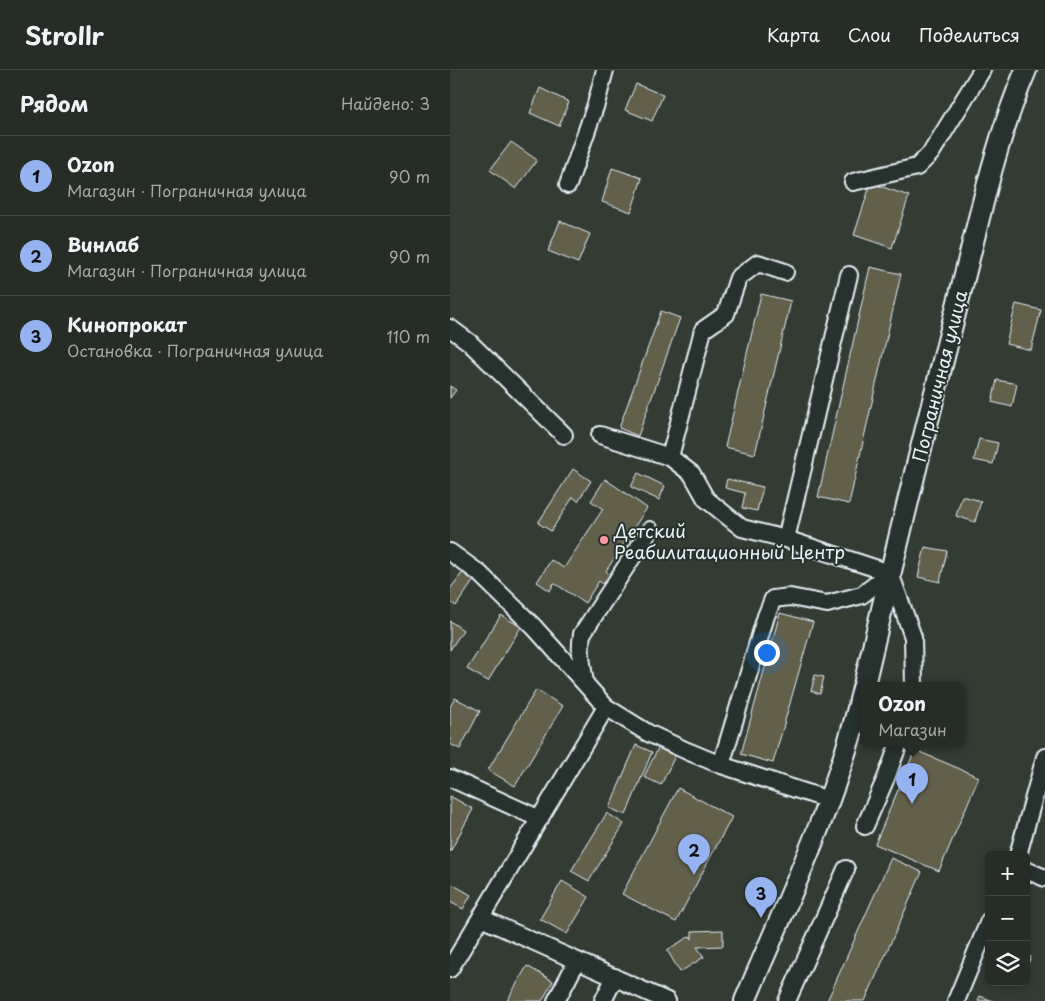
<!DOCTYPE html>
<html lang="ru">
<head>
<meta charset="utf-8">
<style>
	:root { --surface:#262d26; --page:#323932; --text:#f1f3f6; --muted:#a4a8a7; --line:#424943; --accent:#95b2f1 }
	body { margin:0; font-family:"Playpen Sans",sans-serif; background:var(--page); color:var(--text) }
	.controls { position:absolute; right:15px; bottom:15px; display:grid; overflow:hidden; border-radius:8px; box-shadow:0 2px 8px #0003 }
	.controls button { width:45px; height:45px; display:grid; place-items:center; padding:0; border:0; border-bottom:1px solid var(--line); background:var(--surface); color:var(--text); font:25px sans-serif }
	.you { position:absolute; left:316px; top:582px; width:18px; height:18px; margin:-12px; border:4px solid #fff; border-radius:50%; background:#1a73e8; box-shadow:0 0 0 8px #1a73e833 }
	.badge { display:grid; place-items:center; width:32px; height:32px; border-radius:50%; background:var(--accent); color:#111; font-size:16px; font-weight:700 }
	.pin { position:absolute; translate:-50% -41px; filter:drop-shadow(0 1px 2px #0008) }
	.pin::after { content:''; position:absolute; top:26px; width:18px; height:15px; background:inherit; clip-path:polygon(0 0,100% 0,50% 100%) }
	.popup { position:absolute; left:410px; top:612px; width:105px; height:65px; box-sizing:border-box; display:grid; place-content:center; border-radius:8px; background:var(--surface); filter:drop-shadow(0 1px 4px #0005); font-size:16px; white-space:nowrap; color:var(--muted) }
	.popup b { font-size:19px; color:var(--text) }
	.popup::after { content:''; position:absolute; left:50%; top:100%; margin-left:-10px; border:10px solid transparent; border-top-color:var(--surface) }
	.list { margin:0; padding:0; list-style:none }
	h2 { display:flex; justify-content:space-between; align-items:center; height:65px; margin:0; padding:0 20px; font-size:21px }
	h2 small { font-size:16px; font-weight:400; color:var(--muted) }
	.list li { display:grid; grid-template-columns:32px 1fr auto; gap:15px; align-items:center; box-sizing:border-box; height:80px; padding:0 20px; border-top:1px solid var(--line) }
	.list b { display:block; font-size:19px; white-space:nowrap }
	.list p { margin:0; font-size:16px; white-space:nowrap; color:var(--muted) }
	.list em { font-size:16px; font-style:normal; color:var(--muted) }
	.icon { flex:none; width:28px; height:28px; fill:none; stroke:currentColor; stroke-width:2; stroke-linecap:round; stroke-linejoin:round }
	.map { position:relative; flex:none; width:595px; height:931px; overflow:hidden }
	header { display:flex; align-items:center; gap:30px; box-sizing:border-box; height:70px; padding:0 25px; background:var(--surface); border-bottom:1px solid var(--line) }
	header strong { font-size:24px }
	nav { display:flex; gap:28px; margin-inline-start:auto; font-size:18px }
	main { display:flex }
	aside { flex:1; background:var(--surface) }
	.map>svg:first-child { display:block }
	.building { fill:#625f4c; stroke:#e8f1f8 }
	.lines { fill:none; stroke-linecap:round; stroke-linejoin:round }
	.minor-casing { stroke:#e8f1f8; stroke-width:20 }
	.major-casing { stroke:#e8f1f8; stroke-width:24 }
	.minor { stroke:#26332d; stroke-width:16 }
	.major { stroke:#26332d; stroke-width:20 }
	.poi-dot { fill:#ff9aa2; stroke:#26332d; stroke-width:2 }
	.labels { text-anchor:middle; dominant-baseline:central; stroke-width:4; stroke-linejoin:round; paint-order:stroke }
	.street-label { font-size:18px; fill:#e8f1f8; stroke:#26332d }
	.poi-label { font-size:18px; fill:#e8f1f8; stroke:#26332d; text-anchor:start }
</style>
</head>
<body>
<header>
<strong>Strollr</strong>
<nav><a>Карта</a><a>Слои</a><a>Поделиться</a></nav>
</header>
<main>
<aside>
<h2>Рядом<small>Найдено: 3</small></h2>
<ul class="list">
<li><span class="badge">1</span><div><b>Ozon</b><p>Магазин · Пограничная улица</p></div><em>90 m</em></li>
<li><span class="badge">2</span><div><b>Винлаб</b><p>Магазин · Пограничная улица</p></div><em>90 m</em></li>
<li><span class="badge">3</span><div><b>Кинопрокат</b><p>Остановка · Пограничная улица</p></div><em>110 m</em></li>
</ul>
</aside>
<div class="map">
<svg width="595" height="931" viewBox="0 0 595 931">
	<rect width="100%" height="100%" fill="#323c33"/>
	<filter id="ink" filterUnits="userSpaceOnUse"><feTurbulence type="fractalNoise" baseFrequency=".02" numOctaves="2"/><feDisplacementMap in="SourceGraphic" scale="10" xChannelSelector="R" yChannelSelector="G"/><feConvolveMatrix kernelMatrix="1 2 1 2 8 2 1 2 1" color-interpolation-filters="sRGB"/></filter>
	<g filter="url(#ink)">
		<path class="building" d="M186 14 213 25 202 51 175 40Z
			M90 18 119 32 109 56 80 43Z
			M61 72 87 90 66 119 40 100Z
			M162 98 192 108 181 142 152 132Z
			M421 113 459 126 442 178 404 165Z
			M110 151 140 164 128 193 98 181Z
			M420 197 451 204 399 434 368 427Z
			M311 224 341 231 305 384 275 377Z
			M566 234 591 240 581 280 556 274Z
			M211 241 230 248 188 366 169 358Z
			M547 310 567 314 562 337 542 332Z
			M0 316 6 320 0 328Z
			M529 369 548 373 543 394 524 390Z
			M123 399 141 411 128 431 123 427 101 461 88 453Z
			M188 403 215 416 209 430 181 417Z
			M155 409 197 438 183 459 188 463 182 472 177 468 156 501 160 505 154 515 149 511 135 533 104 513 100 521 87 512 101 490 114 498 153 439 141 431Z
			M277 409 313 417 307 441 292 438 295 423 275 418Z
			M512 426 531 431 525 452 506 446Z
			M475 477 497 481 490 512 468 507Z
			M13 502 24 510 6 536 0 532V519Z
			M330 543 363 552 323 693 291 684Z
			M51 545 71 557 38 611 17 599Z
			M0 551 13 560 0 580Z
			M365 605 374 607 370 624 361 621Z
			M86 620 113 636 65 716 38 700Z
			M5 628 30 641 10 679 0 674V637Z
			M186 675 202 682 176 745 159 738Z
			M208 678 225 686 211 715 194 707Z
			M465 680 529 707 489 801 425 774Z
			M228 718 282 747 226 852 172 824Z
			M0 726 23 739 0 782Z
			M157 743 174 754 139 811 121 801Z
			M441 788 472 802 415 931H377Z
			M112 811 139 827 117 864 90 849Z
			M0 813 21 825 13 839 0 832Z
			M273 860V876L247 877 254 887 230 902 217 880 240 866 242 869V861Z
			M576 885 581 887 576 898Z
			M77 896 103 911 92 931H57Z
			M530 926 543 931H528Z"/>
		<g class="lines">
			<defs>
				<path id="minor" d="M403 112 467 97 481 83 532 0
					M118 115 146 34 155 0
					M399 205 336 469 440 503
					M0 258 19 272 114 365
					M150 365 220 387 242 404 256 429 292 458 336 469
					M220 387 253 260 276 244 288 208 308 193 335 202
					M0 482 29 503 84 557 156 637 198 663 237 681 271 695 379 730
					M440 503 463 567 464 615
					M135 612C132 595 129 581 132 564L200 460
					M271 695 316 546 323 529 340 527 377 534 412 525 440 503
					M0 708 90 749
					M415 756 436 708 449 673
					M568 785 595 687
					M576 800 595 808
					M31 848 217 931
					M0 899 156 637
					M106 931 127 891
					M153 931 165 907
					M337 931 396 799
					M506 931 539 851"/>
				<path id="major" d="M414 615C444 487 475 360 508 232 528 155 544 74 576 0
					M295 931C338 829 388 727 413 618"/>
			</defs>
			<use href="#minor" class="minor-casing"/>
			<use href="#major" class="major-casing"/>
			<use href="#minor" class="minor"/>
			<use href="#major" class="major"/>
		</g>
	</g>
	<circle class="poi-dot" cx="154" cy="470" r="5"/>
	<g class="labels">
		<g class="street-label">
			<text transform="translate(489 306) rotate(-76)">Пограничная улица</text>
		</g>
		<g class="poi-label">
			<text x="164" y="460">Детский<tspan x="164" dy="21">Реабилитационный Центр</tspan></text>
		</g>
	</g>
</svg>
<div class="controls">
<button>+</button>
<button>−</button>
<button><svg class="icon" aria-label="layers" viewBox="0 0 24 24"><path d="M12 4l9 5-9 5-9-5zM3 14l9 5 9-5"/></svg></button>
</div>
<div class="you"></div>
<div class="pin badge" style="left:462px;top:734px">1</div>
<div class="popup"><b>Ozon</b>Магазин</div>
<div class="pin badge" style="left:244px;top:805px">2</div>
<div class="pin badge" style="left:311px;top:848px">3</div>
</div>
</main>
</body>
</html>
